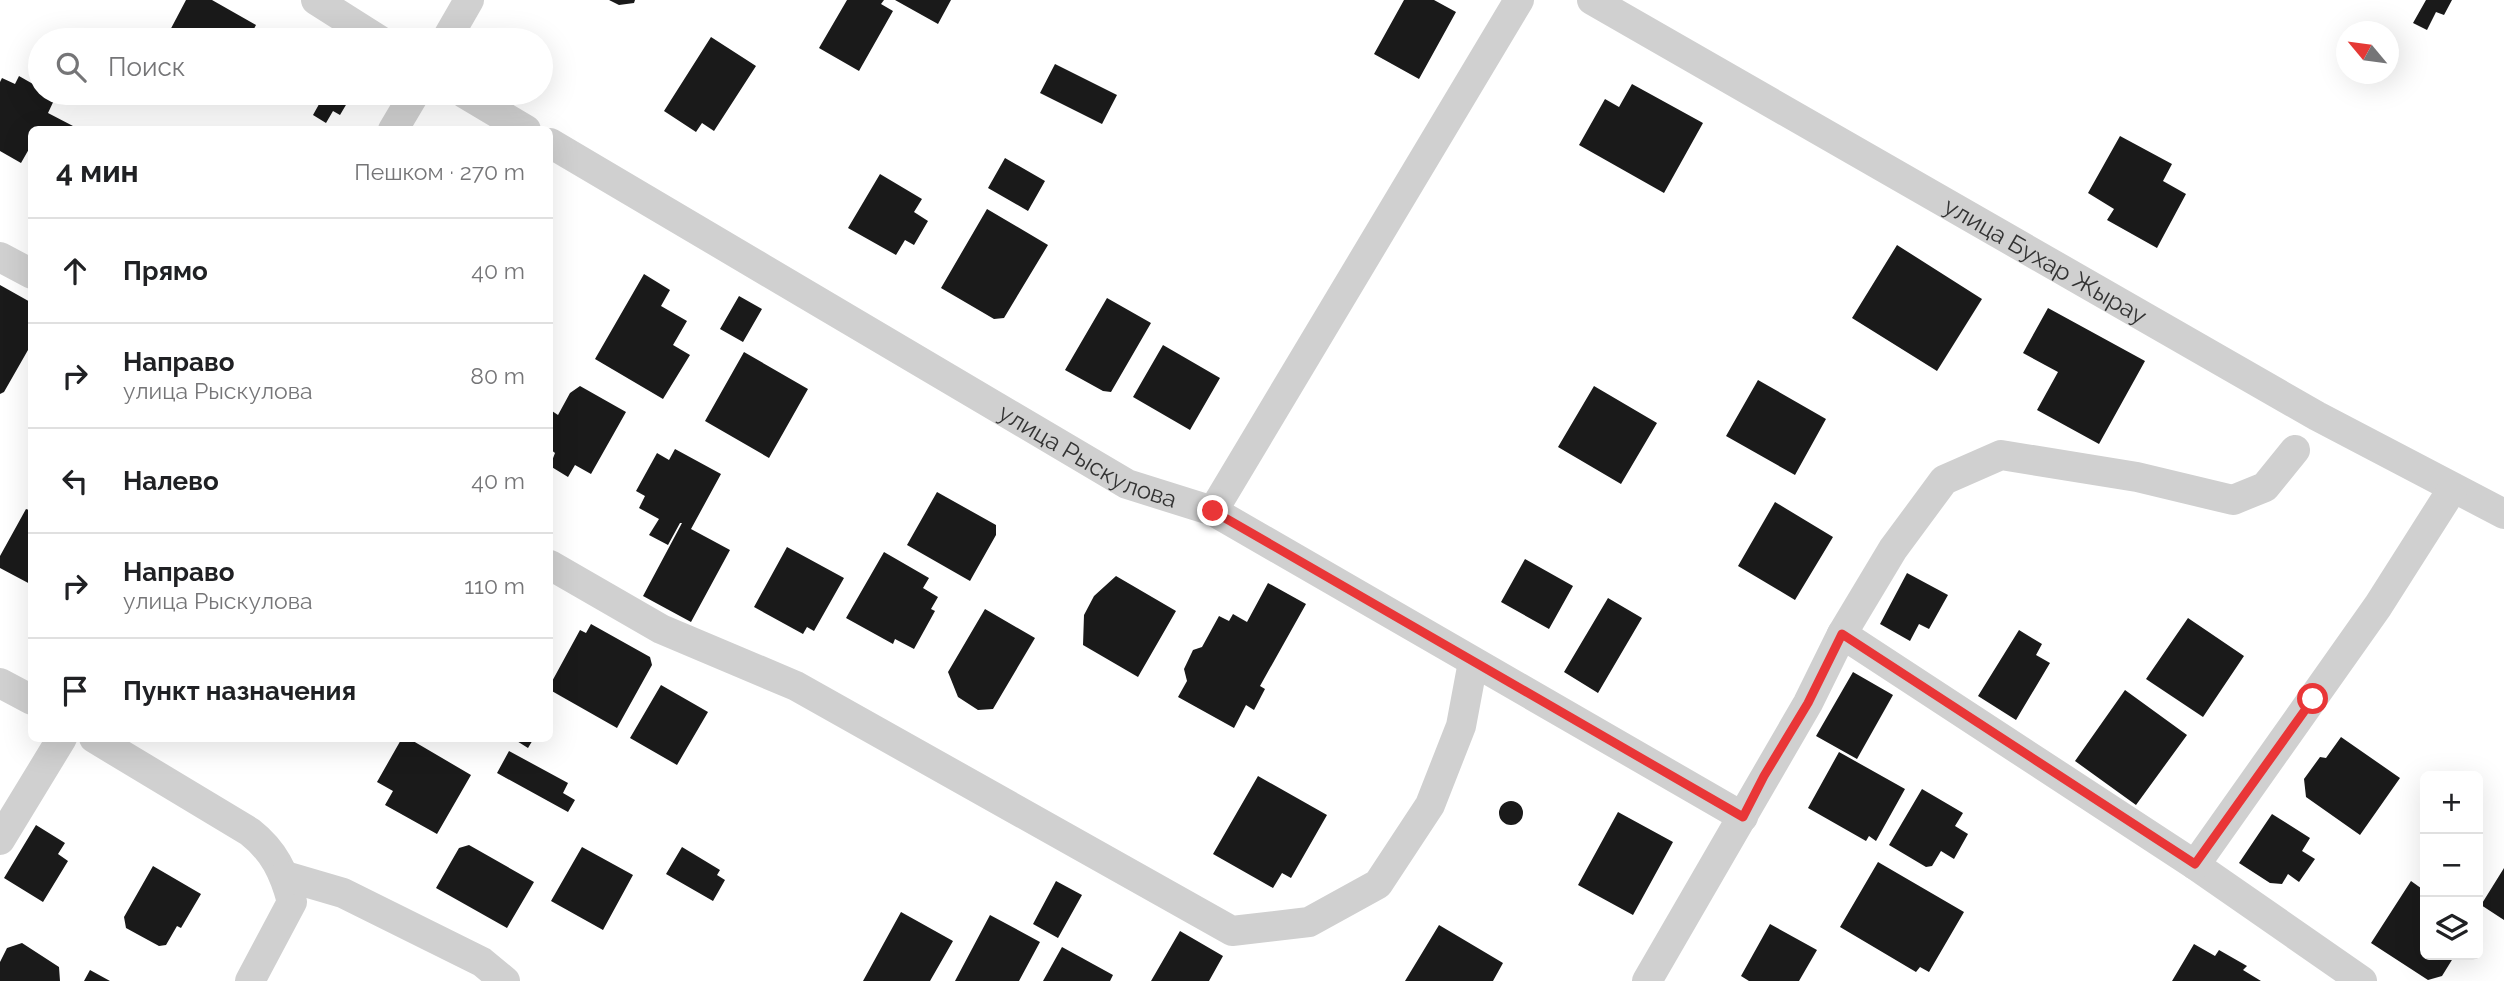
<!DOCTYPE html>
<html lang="ru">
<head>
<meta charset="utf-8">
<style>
	:root { --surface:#fff; --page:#f6f6f6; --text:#202124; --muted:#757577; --line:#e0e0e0 }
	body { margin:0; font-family:Raleway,sans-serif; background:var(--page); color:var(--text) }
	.controls { position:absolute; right:21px; bottom:21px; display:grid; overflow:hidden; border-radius:10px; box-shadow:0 7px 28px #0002 }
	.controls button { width:63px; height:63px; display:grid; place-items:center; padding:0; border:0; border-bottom:2px solid var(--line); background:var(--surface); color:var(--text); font:35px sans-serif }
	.compass { position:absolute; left:2336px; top:21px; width:63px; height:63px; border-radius:50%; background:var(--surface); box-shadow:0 7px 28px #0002; rotate:299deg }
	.stop { position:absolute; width:21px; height:21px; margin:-16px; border:5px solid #e93637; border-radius:50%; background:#fff }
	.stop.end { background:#e93637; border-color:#fff; box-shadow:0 2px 7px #0008 }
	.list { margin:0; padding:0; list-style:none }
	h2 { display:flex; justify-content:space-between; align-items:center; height:91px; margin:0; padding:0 28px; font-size:30px }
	h2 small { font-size:23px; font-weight:400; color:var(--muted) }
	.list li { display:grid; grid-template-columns:46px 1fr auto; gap:21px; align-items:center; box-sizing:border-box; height:105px; padding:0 28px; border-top:2px solid var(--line) }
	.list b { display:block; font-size:26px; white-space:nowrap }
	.list p { margin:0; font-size:23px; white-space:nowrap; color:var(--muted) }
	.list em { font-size:23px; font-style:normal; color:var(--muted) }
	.icon { flex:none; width:38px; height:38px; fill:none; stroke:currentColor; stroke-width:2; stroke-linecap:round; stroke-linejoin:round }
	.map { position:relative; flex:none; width:2504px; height:981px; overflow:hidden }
	.search { position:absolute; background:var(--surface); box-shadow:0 7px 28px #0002; left:28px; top:28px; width:525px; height:77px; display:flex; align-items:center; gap:18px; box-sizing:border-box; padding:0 24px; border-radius:38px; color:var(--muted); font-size:26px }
	.panel { position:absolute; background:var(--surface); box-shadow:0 7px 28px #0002; left:28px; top:126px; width:525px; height:616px; border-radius:10px }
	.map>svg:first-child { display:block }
	.building { fill:#1a1a1a }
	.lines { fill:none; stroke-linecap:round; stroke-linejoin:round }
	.street { stroke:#d0d0d0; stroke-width:30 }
	.route { stroke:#e93637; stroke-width:9 }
	.labels { text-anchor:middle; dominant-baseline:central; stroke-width:7; stroke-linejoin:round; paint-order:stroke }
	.street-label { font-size:24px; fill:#333; stroke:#fff }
</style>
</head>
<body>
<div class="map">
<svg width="2504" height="981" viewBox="0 0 2504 981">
	<rect width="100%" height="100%" fill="#fff"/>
	<path class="building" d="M186 0H212L256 25 248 40H199L191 36 189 40H175L167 36Z
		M609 0H635L634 3 619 5Z
		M847 0H884L881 4 893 11 859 71 819 48Z
		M895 0H951L938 24Z
		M1404 0H1434L1456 12 1419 79 1374 54Z
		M2426 0H2452L2444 15 2436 12 2427 30 2413 23Z
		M285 32 299 40H280Z
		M711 37 756 66 714 131 702 123 696 132 664 111Z
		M1055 64 1117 95 1102 124 1040 93Z
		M19 76 40 88V93H50L56 96 48 113 73 126 71 130H32V150L29 149 21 163 0 151V82L2 78 15 84Z
		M1632 84 1703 123 1664 193 1579 145 1605 99 1619 107Z
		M316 93H353L340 115 333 111 326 123 313 115 323 97Z
		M2120 136 2172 164 2163 181 2186 194 2157 248 2107 220 2114 209 2088 193Z
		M1005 158 1045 181 1028 211 988 188Z
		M880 174 922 199 914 212 928 221 914 245 905 240 896 255 848 228Z
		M987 209 1048 245 1004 318 994 319 941 288Z
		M1897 245 1982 299 1937 371 1852 318Z
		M644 274 670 290 661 306 687 321 673 345 690 355 663 399 595 359Z
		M0 285 32 303V343L4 392 0 394Z
		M739 296 762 309 743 342 720 329Z
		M1107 298 1151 323 1111 392 1103 391 1065 370Z
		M2048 308 2145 361 2099 444 2037 410 2058 372 2023 353Z
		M1163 345 1220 378 1190 430 1133 397Z
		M744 352 808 389 769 458 705 421Z
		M1758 380 1826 419 1795 475 1726 436Z
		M580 386 626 412 591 474 575 465 568 477 550 466 555 453 550 449V416L552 411 558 415 570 393Z
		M1594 386 1657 423 1621 484 1558 447Z
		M675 449 721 474 691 529 730 550 691 622 643 596 682 523H680L668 545 649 535 659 519 639 508 645 496 636 491 657 453 669 460Z
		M937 492 996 525V535L970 581 907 545Z
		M1775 502 1833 537 1795 600 1738 566Z
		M26 509 32 511V585L0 568V556Z
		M787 547 844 578 814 631 807 627 803 634 754 607Z
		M884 552 929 578 923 588 938 597 931 609 935 611 914 649 895 639 893 644 846 618Z
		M1525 559 1573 586 1549 629 1501 602Z
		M1907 573 1948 595 1929 629 1919 624 1910 641 1880 624Z
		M1116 576 1176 611 1138 677 1083 645 1084 615 1094 596Z
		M1268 583 1306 604 1260 686 1265 689 1254 710 1246 705 1234 728 1178 697 1187 681 1184 669 1193 650 1202 647 1219 616 1229 621 1233 614 1247 622Z
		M1608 598 1642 618 1598 693 1564 672Z
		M985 609 1035 638 993 709 978 710 958 697 948 672Z
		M2188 618 2244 656 2203 717 2146 679Z
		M591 624 650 657 652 665 617 728 550 690V685L580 630 586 633Z
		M2019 630 2042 644 2036 655 2050 663 2016 720 1978 696Z
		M1853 672 1893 695 1857 759 1816 736Z
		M661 685 708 712 677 765 630 738Z
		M2125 690 2187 735 2136 805 2075 761Z
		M2341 737 2400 778 2360 835 2306 797 2304 779 2320 757 2326 758Z
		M402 738H408L471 775 437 834 385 805 393 791 377 782Z
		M512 738H534L528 748Z
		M509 751 568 783 563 793 575 800 568 812 497 773Z
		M1839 752 1905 789 1876 841 1869 836 1866 841 1808 808Z
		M1258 776 1327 815 1291 878 1282 873 1273 888 1213 854Z
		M1922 789 1963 813 1955 826 1968 834 1954 859 1941 851 1932 866 1926 867 1889 845Z
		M1499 813a12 12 0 1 1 24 0a12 12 0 1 1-24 0Z
		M1618 812 1673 842 1633 915 1578 885Z
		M2272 814 2310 838 2302 851 2315 859 2299 882 2288 874 2282 884 2270 883 2239 863Z
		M36 825 65 843 58 854 68 861 43 902 4 878Z
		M469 845 534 882 507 928 436 888 459 848Z
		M582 847 633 875 603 930 551 901Z
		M682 847 720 870 717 875 725 880 713 901 666 874Z
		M1878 862 1964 912 1929 972 1920 967 1916 972 1840 927Z
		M153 866 201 894 181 928 177 926 166 945 159 946 126 928 124 917Z
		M2504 868V920L2481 905Z
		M1056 881 1082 895 1058 938 1033 924Z
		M2411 881 2425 891V955H2455L2442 976 2428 980 2371 943Z
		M901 912 953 941 930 981H863Z
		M990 915 1040 942 1019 981H955Z
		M1770 924 1817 950 1799 981H1749L1741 976Z
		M1439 925 1503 963 1493 981H1405Z
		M1180 931 1223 956 1209 981H1151Z
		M22 943 59 967 60 981H0V962L7 948Z
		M2194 944 2215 956 2219 950 2247 966 2243 970 2261 981H2172Z
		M1062 947 1113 975 1110 981H1043Z
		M90 970 110 981H84Z"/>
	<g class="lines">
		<g class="street">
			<path d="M316 0 379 40"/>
			<path id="s1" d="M1592 0 2317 416 2504 514"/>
			<path d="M446 40 469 0"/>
			<path d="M464 93 526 130"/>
			<path d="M393 130 415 93"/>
			<path id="s2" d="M550 143 1127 484 1213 511 1743 817"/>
			<path d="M0 257 32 274"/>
			<path d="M1213 511 1519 0"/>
			<path d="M550 565 661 629 796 686 1232 931 1309 922 1378 884 1430 805 1461 726 1473 662"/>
			<path d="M1842 634 2195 865 2362 981"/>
			<path d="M0 683 32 700"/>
			<path d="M94 738 250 832C274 851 284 872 292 902L250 981"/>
			<path d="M0 840 62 738"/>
			<path d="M2195 865 2378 606 2453 488"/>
			<path d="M285 876 343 893 482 962 505 981"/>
			<path d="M1647 981 1808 703 1842 634 1893 549 1944 480 2001 455 2137 477 2233 500 2265 487 2295 450"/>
		</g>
	</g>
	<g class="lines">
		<path class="route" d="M1213 511 1743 817 1764 776 1808 703 1842 634 2195 864 2313 699"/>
	</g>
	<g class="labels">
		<g class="street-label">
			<text stroke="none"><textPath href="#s1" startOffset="523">улица Бухар Жырау</textPath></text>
			<text stroke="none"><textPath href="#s2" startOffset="623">улица Рыскулова</textPath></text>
		</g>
	</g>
</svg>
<div class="controls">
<button>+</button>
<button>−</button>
<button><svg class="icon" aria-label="layers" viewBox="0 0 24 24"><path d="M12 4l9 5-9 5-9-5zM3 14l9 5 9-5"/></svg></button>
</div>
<svg class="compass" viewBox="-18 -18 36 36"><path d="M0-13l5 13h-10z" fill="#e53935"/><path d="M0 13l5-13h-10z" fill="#757577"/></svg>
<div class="stop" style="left:2313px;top:699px"></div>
<div class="stop end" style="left:1213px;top:511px"></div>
<div class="search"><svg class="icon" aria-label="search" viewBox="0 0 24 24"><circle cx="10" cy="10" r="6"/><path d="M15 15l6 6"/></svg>Поиск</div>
<section class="panel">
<h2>4 мин<small>Пешком · 270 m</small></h2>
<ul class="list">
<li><svg class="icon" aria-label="ahead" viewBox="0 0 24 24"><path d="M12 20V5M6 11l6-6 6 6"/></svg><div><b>Прямо</b></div><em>40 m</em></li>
<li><svg class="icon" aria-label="right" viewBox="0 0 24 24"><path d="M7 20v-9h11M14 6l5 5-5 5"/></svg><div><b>Направо</b><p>улица Рыскулова</p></div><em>80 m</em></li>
<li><svg class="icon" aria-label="left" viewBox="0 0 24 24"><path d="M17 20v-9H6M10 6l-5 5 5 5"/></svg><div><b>Налево</b></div><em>40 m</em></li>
<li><svg class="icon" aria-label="right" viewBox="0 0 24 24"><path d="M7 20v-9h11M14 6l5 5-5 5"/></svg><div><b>Направо</b><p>улица Рыскулова</p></div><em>110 m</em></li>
<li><svg class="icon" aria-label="arrive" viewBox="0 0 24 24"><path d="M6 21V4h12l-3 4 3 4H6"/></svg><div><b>Пункт назначения</b></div></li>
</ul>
</section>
</div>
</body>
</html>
